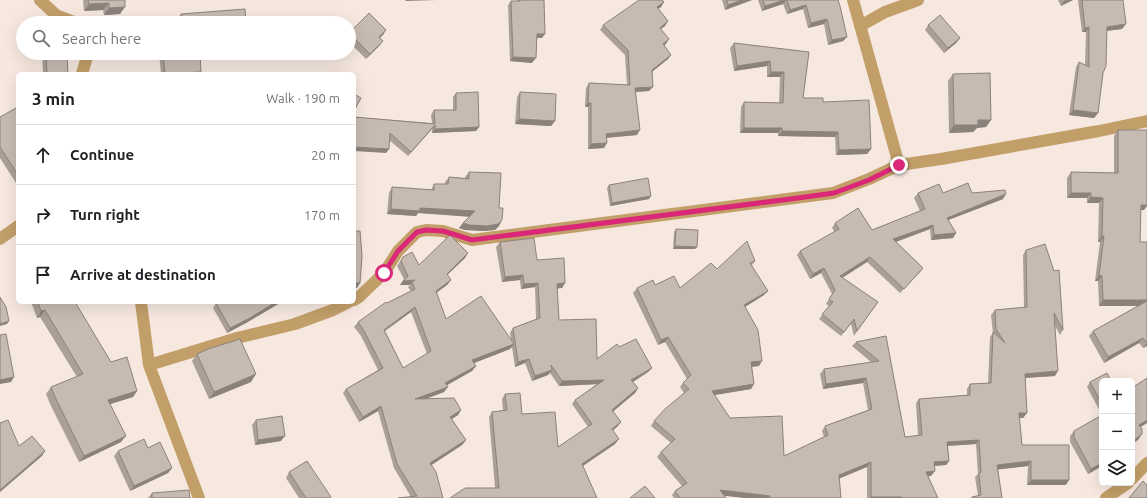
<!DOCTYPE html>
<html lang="en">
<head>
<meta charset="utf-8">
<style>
	:root { --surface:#fff; --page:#f2f2f2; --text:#202124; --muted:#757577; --line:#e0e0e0 }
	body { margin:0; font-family:Ubuntu,sans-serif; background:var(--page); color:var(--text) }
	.controls { position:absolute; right:12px; bottom:12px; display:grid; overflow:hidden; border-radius:6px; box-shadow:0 4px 16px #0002 }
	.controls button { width:36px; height:36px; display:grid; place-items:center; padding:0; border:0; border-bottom:1px solid var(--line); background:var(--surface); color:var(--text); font:20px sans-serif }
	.stop { position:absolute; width:12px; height:12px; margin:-9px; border:3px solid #db2777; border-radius:50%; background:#fff }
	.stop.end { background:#db2777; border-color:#fff; box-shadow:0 1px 4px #0008 }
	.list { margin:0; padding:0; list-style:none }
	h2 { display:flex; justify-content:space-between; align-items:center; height:52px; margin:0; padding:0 16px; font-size:17px }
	h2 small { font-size:13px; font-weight:400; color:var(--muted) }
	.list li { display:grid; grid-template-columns:26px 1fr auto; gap:12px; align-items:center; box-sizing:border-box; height:60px; padding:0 16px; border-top:1px solid var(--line) }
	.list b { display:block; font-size:15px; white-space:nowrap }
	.list em { font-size:13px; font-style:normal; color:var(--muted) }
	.icon { flex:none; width:22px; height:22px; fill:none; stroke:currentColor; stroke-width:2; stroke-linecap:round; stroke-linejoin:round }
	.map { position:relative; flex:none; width:1147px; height:498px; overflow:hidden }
	.search { position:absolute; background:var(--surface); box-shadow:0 4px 16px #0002; left:16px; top:16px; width:340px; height:44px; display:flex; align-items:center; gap:10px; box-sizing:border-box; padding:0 14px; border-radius:22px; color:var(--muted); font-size:15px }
	.panel { position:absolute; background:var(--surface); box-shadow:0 4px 16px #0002; left:16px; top:72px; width:340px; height:232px; border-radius:6px }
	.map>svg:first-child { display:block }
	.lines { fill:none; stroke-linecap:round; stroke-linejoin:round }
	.minor { stroke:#c29f69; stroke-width:12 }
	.wall { fill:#aba098; fill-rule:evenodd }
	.shaded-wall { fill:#8b827c }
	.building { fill:#c7bab1; stroke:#8b827c; fill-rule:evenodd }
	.route { stroke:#db2777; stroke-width:5 }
</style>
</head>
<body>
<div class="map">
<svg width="1147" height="498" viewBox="0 0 1147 498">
	<rect width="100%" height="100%" fill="#f6e8df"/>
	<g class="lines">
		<path class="minor" d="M40 0 56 15 77 23
			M853 0 899 165
			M860 26 885 12 918 0
			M82 74 88 53
			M0 239 18 226
			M354 300 359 297 384 273 398 251 417 232 426 230 443 231 472 240 833 193 869 179 899 165 941 159 1099 131 1147 121
			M141 302 149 365 199 498
			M149 365 237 338 295 324 333 310 349 302
			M1132 479 1147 463
			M1106 498 1128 483"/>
	</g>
	<path class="wall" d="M83 0H125L120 14 104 15 103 10 84 11Z
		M517 0H544L542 38H537L532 63 510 61 508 5 511 1H517Z
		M722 0H752L725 10Z
		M758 0H838L847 37 843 41 828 45 824 24 808 28 803 9 787 14 783 4 762 11Z
		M1058 0H1073L1061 6Z
		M1078 0H1123L1122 29 1107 31 1103 73 1098 113 1094 118 1069 115 1076 67 1079 62 1085 65 1086 32H1082Z
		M664 2 661 7 658 9 668 21 665 26 661 29 666 44 664 45 671 55 668 59 652 72 649 91 636 92 637 135 606 138 604 148 588 149V107H585L586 88 589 83 627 85 625 55 600 30 603 25Z
		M181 14 246 23H177V19Z
		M928 25 960 38 956 43 944 53 925 30Z
		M386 30 380 38 383 41 379 46 366 59 349 42V33Z
		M734 43 809 52 803 98 823 102 871 149 867 154 836 155 835 137 778 136V133H740L741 107 744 102 779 103 780 77H767V66L734 71 730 48Z
		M42 53H67L68 74H43Z
		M159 53H200L199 74H161Z
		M953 74 991 120 986 127 977 128 973 132 949 133 948 81Z
		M520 92 555 121 551 126 515 124 517 97Z
		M456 93 479 127 476 131 432 133V129L408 156 389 140 386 153 354 117 432 123 431 115 434 110H453V97Z
		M18 111V182L16 183 0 158V117Z
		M1118 130 1144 210H1140V242H1147V346L1143 348 1139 343 1104 363 1089 336 1093 331 1138 306H1099L1098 281H1095L1100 242H1098L1099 203H1087V198H1067V178L1071 172 1114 173V136Z
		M469 172 499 226 495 230 484 231 465 230 459 228 470 216 418 213 416 216 387 214 389 193 392 187 431 190 434 184H445V182L449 177 465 178V177Z
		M609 185 649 199 610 206 607 188Z
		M918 193H972L1003 199 948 220 956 233 953 238 931 240 930 229 896 242 923 268 920 272 900 293 867 262 842 278 878 302 854 336 851 324 841 336 819 319 829 306 826 304 832 294 821 273 810 279 797 255 800 251 835 232 832 228 835 223 872 230 920 211 914 198Z
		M676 229 697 247 695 249H673L674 232Z
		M500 242 537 260 565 283 562 288H557L559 320 597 359 619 347 652 368 648 372 633 382 638 388 635 393 613 411 618 426 613 430 615 444 583 466 597 498 495 488 489 417 492 412 503 411 502 399 505 394 522 414 558 447 588 427 572 404 575 400 597 384 559 386 550 373 548 375 532 381 525 363 515 367 512 347 510 349 474 363 476 366 472 371 447 385 444 392 426 399 461 410 458 415 452 419 466 440 462 445 431 465 443 498 411 497 394 468 378 411 359 422 343 393 346 389 378 370 361 336 354 327 358 322 387 303 411 291 408 287 410 285H400L404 279 397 266 403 257 419 265 468 253 465 258 447 275 451 280 447 285 436 293 446 319 511 340 510 333 513 328 536 319 535 287 521 289 520 280 502 282 496 247ZM411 312 427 354 403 368 385 331Z
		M1026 250 1063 330 1060 335 1055 326V376L1025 378 1027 413 1023 418H1019L1022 445 1066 485H1027L1028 466 998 469 1002 498H971L972 497 978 496 975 477 978 474 976 444 948 446 949 461 946 465 934 466 931 476H928L938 498H867V467L839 478 841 498H745L724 495 726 498H674L672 495 675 491 682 486 657 457 661 452 671 443 651 426 654 421 684 393 680 387 683 383 687 379 665 342 658 345 633 293 637 288 655 285 680 288 717 269 755 261 752 265 764 295 745 307 759 366 752 367 754 384 751 389 714 395 730 418 784 456 824 437 822 431 825 426 868 410 863 383 823 389 820 374 824 369 871 362 852 346 856 342 886 336 905 437 918 435 916 403 919 399 967 395V389L970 384 988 383 990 337 993 333 991 315 995 310 1024 308 1023 255Z
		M31 302H80L76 304 111 362 137 391 133 397 110 404 121 442 79 462 50 404 46 394 51 387 77 377 40 317 37 318Z
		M216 303 278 304 246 323 227 333 213 308Z
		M197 354 251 382 209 399 192 361Z
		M1102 381V466L1088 474 1070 442V436L1074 431 1102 415 1087 387 1090 382Z
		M256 420 281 441 255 445 252 425Z
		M148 448 172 468 168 473 130 491 114 456 118 451Z
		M289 472 331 497 330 498H299L286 478Z
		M152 493 190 498H148Z"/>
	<path class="shaded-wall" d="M406 0H437L405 1Z
		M742 0H752L725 10 728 5Z
		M784 0H786L783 4 762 11 765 6Z
		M1066 0H1073L1061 6 1064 1Z
		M664 2 661 7 654 12 657 7Z
		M109 3 103 10 84 11 89 4Z
		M806 5 803 9 787 14 790 10Z
		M125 7 120 14 104 15 109 8Z
		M827 19 824 24 808 28 811 23Z
		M668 21 665 26 657 32 660 28Z
		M1126 24 1122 29 1104 31 1107 27Z
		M1089 27 1086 32H1082L1085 28Z
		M386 30 383 35 375 42 379 37Z
		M537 34H545L542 38H534Z
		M847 37 843 41 828 45 832 40Z
		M960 38 956 43 944 53 948 48Z
		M669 39 666 44 660 48 663 44Z
		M383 41 379 46 366 59 370 54Z
		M277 53H288L302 57 300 60Z
		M671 55 668 59 649 74 652 70Z
		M513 57 536 58 532 63 510 61Z
		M770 61 767 66 734 71 737 66Z
		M201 72 199 74H166Z
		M771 72H784L780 77H767Z
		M653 87 649 91 632 92 635 88Z
		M588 103H591L588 107H585Z
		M1073 110 1098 113 1094 118 1069 115Z
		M519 119 555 121 551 126 515 124Z
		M978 120H991L986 127 977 128 973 132 949 133 954 125Z
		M435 125 432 129 408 156 411 152Z
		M479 127 476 131 432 133 435 129Z
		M744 128H782L778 133H740Z
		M640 130 637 135 603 138 606 134Z
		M782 131 838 132 835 137 778 136Z
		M607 143 604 148 588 149 591 144Z
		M354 147 389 149 386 153 354 151Z
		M871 149 867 154 836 155 839 150Z
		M1071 193H1091L1087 198H1067Z
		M1006 194 1003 199 943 222 947 218Z
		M651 196 649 199 610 206 612 203Z
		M1091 197 1103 198 1099 203H1087Z
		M1141 205H1147V206L1144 210H1137Z
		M420 208 475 211 472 217 418 213 416 216 387 214 391 209Z
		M502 220 499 226 495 230 484 231 465 230 459 228 463 223Z
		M933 225 930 229 890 244 893 239Z
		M956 233 953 238 931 240 934 235Z
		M1102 236H1104L1100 242H1098Z
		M675 246 697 247 695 249H673Z
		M468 253 465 258 443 279 447 274Z
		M870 257 867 262 837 281 840 276Z
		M824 268 821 273 810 279 813 274Z
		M523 275 520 280 502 282 505 277Z
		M1099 275 1102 276 1098 281H1095Z
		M415 280 412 282 410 285H400L403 281Z
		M451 280 447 285 432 296 436 291Z
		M354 283H360L357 288H354Z
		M538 283 535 287 521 289 524 284Z
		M565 283 562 288 554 289 557 284Z
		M768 291 764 295 740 310 744 305Z
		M1103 300H1147V302L1145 306H1099Z
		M276 302H279L278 304 246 323 227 333 230 328Z
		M415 307 411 312 380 334 384 330Z
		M45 310 40 317 37 318 41 311Z
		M9 321 7 324 0 326V324Z
		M668 337 665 342 658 345 661 340Z
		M1143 338 1139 343 1104 363 1108 357Z
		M1147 343V346L1143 348Z
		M514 344 510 349 469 365 472 360Z
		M529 359 525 363 515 367 518 362Z
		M762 361 759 366 748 367 751 362Z
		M476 366 472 371 442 388 445 383Z
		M652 368 648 372 628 385 631 380Z
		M552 370 548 375 532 381 535 376Z
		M1058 371 1055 376 1022 378 1025 374Z
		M256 374 251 382 209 399 214 392Z
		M14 377 11 382 0 384V380Z
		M866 378 863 383 823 389 826 384Z
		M604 380 601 384 559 386 562 381Z
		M754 384 751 389 709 396 712 391Z
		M448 387 444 392 411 404 415 399Z
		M638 388 635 393 609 415 612 410Z
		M137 391 133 397 104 406 108 400Z
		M381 406 378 411 359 422 363 417Z
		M461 410 458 415 447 422 450 417Z
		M1019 413H1027L1023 418H1015Z
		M1147 420V423L1136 430 1139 425Z
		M621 422 618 426 609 434 612 429Z
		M1142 434 1138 440 1132 444V442Z
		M126 436 121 442 79 462 84 456Z
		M285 436 281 441 255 445 258 440Z
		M619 439 615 444 578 469 582 464Z
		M466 440 462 445 427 468 430 463Z
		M979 440 976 444 944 446 947 442Z
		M45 451 42 456 0 492V490Z
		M949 461 946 465 930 466 934 462Z
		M1031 461 1028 466 994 470 997 465Z
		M871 462 867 467 836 480 839 475Z
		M1102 463V466L1088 474 1091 469Z
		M172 468 168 473 130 491 134 486Z
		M935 471 931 476 923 477 926 472Z
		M1031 480H1069L1066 485H1027Z
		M720 490 770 496 768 498H745L717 495Z
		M871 497H902L901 498H870Z"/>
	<path class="building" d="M88 0H125V7L109 8V3L89 4Z
		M520 0H544L545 34H537L536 58 513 57 511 1H520Z
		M639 0H662L664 2 657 7 668 21 660 28 669 39 663 44 671 55 652 70 653 87 635 88 640 130 606 134 607 143 591 144V103H588L589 83 630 85 628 50 603 25Z
		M727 0H742L728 5Z
		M763 0H784L765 6Z
		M787 0H838L840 6 847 37 832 40 827 19 811 23 806 5 790 10Z
		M1082 0H1123L1126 24 1107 27 1106 66 1103 73 1098 113 1073 110 1079 62 1089 67V27L1085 28Z
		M245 9 246 23H182L181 14Z
		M369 13 386 30 379 37 383 41 370 54 349 33Z
		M940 15 960 38 948 48 928 25Z
		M734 43 809 52 803 98H823V102L869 100 871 149 839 150 838 132 782 131V128H744V102L783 103 784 72H771L770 61 737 66Z
		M46 53H67L68 74H47Z
		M163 53H200L201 72 165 74Z
		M288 53H303L302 57Z
		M990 73 991 120H978V125H954L953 74Z
		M478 92 479 127 435 129V125L411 152 390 133 389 149 354 147V117L435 124 434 110H456V93Z
		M520 92 556 94 555 121 519 119Z
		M354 94 361 98 354 111Z
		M16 108 18 111V175L0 147V117Z
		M1118 130H1147V205H1141L1140 242H1147V300H1103L1102 276 1099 275 1104 236H1102L1103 198 1091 197V193H1071V172L1118 173Z
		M469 172 501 173 499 208H503L502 220 498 224 487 226 469 225 463 223 475 211 420 208V211L391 209 392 187 434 190V184H448L449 177 469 179Z
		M648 178 651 196 612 203 609 185Z
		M968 183 972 193 1005 190 1006 194 947 218 956 233 934 235 933 225 893 239 923 268 904 289 870 257 840 276 878 302 857 331 854 319 844 332 822 314 833 302 829 299 835 290 824 268 813 274 800 251 839 229 835 223 858 208 872 230 925 209 918 193 939 184 943 193Z
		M676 229 698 230 697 247 675 246Z
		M354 231H360L362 256 360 283H354Z
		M450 235 468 253 447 274 451 280 436 291 446 319 481 296 514 344 472 360 476 366 445 383 448 387 415 399 454 398 461 410 450 417 466 440 430 463 436 472 443 498H398L417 496 397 464 381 406 363 417 346 389 383 368 364 331 358 322 386 302 387 303 415 289 412 282 415 280 403 281 408 276 401 261 403 257 412 252 419 265ZM415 307 431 351 403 368 384 330Z
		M534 238 537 260 564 258 565 283 557 284 559 320 596 319 597 359 617 344 619 347 636 339 652 368 631 380 638 388 612 410 621 422 612 429 619 439 582 464 597 498H450L465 488H499L492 412 507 410 505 394 520 393 522 414 555 412 558 447 592 424 575 400 604 380 562 381 551 365 552 370 535 376 529 359 518 362 513 328 540 318 538 283 524 284 523 275 505 277 500 242Z
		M747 241 755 261 750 263 768 291 744 305 758 330 762 361 751 362 754 384 712 391 730 418 782 416 784 456 828 435 825 426 872 409 866 378 826 384 824 369 879 361 856 342 886 336 905 437 922 435 919 399 970 395V384L991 383 993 332 1005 343 996 329 995 310 1027 307 1026 250 1045 244 1054 271 1059 270 1063 330 1054 313 1058 371 1025 374 1027 413H1019L1022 445H1069V480H1031V461L997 465 1002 498H972V497L981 495 979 473 981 472 979 440 947 442 949 461 934 462 935 471 926 472 938 498H902V497H871V462L839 475 841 498H770V496L720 490 726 498H680L675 491 687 483 661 452 675 439 654 421 665 409 689 389 683 383 691 375 668 337 661 340 637 288 653 280 655 285 674 276 680 288 711 263 717 269Z
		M0 297 6 307 9 321 0 324Z
		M1147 301V343L1143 338 1108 357 1093 331Z
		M38 302H75L111 362 127 357 137 391 108 400 126 436 84 456 55 397 51 387 83 374 45 310 41 311Z
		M219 302H276L250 318 230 328 216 303Z
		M6 334 14 377 0 380V335Z
		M240 339 256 374 214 392 197 354 208 349Z
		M1107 373 1111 381H1102V404L1090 382Z
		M1147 378V420L1139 425 1142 429V434L1132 442V388Z
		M1102 415V463L1091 469 1074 437V431Z
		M282 416 285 436 258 440 256 420Z
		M8 420 19 446 32 436 45 451 0 490V423Z
		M144 439 148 448 160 442 172 468 134 486 118 451Z
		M307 461 331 497 329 498H306L289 472Z
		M1143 481 1147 485V498H1129Z
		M645 486 655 498H630Z
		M189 490 190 498H152V493Z"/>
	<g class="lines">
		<path class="route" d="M384 273 398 251 417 232 426 230 443 231 472 240 798 198 834 193 869 180 899 165"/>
	</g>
</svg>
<div class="controls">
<button>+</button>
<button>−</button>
<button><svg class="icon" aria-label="layers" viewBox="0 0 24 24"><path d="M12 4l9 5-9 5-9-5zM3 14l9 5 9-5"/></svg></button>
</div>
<div class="stop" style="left:384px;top:273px"></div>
<div class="stop end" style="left:899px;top:165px"></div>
<div class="search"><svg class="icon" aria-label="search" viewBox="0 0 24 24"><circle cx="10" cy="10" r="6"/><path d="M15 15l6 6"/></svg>Search here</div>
<section class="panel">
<h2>3 min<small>Walk · 190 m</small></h2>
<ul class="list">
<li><svg class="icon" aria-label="ahead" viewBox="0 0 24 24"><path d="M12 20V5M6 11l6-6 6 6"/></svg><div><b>Continue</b></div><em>20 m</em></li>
<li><svg class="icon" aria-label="right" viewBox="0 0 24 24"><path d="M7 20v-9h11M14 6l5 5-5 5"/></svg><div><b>Turn right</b></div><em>170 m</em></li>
<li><svg class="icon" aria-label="arrive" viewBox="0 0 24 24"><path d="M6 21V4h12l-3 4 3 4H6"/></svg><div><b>Arrive at destination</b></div></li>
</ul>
</section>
</div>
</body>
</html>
